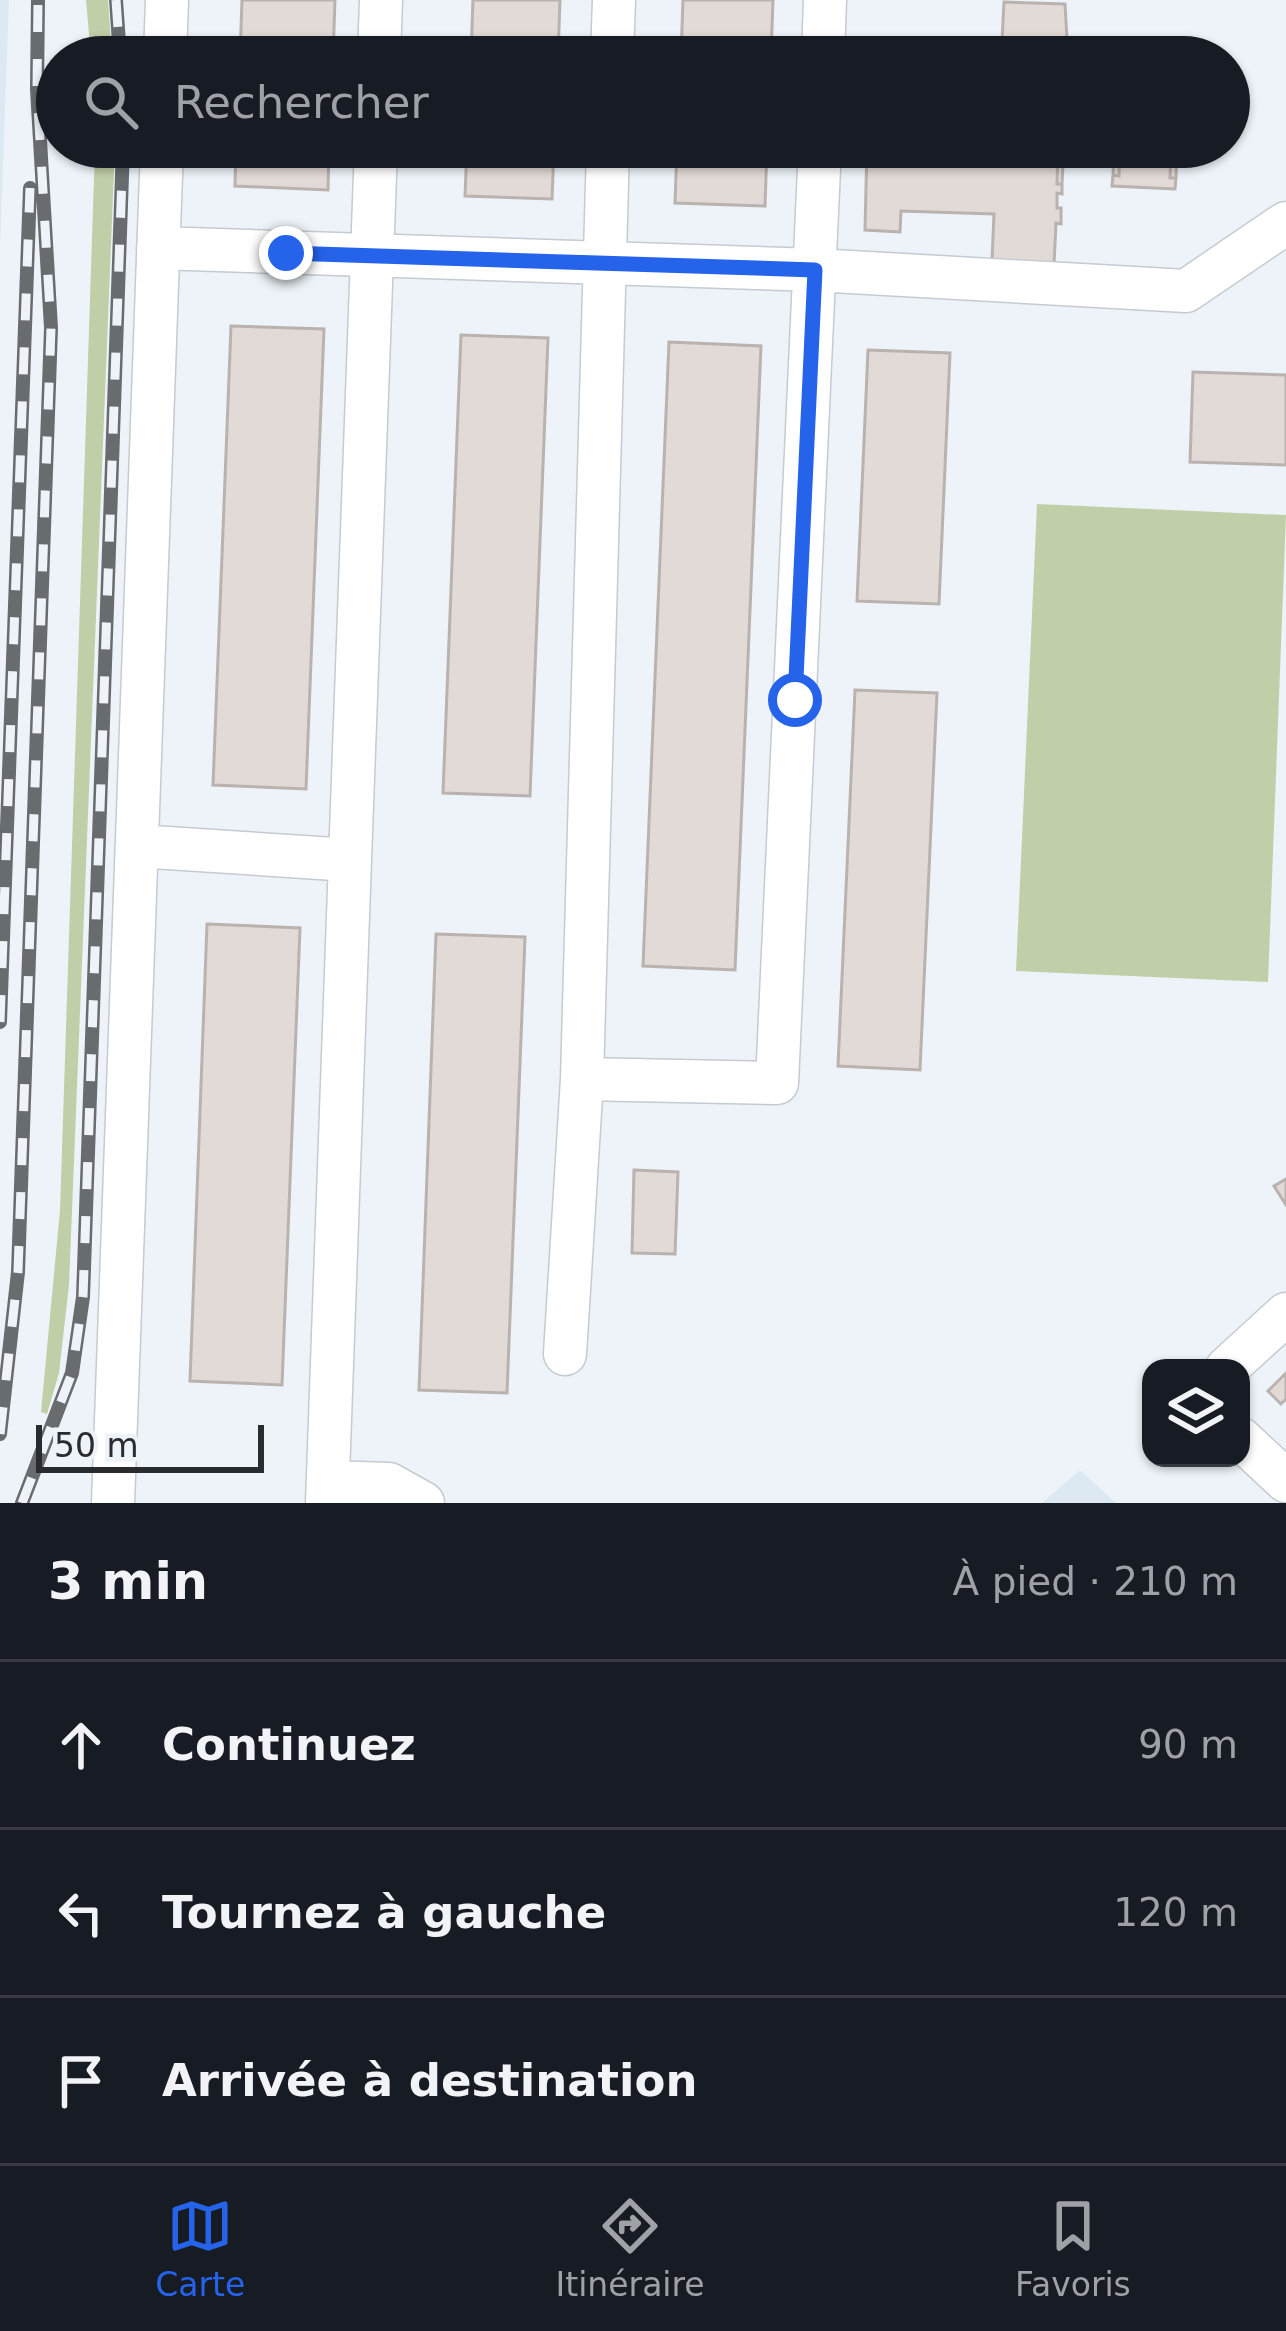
<!DOCTYPE html>
<html lang="fr">
<head>
<meta charset="utf-8">
<style>
	:root { --surface:#171b24; --page:#20242c; --text:#f1f3f6; --muted:#9ea1a6; --line:#363941; --accent:#2563eb }
	body { margin:0; font-family:"DejaVu Sans",sans-serif; background:var(--page); color:var(--text) }
	.controls { position:absolute; right:36px; bottom:36px; display:grid; overflow:hidden; border-radius:24px; box-shadow:0 3px 9px #0004 }
	.controls button { width:108px; height:108px; display:grid; place-items:center; padding:0; border:0; border-bottom:3px solid var(--line); background:var(--surface); color:var(--text); font:60px sans-serif }
	.scale { position:absolute; left:36px; bottom:30px; width:228px; box-sizing:border-box; padding-left:12px; border:6px solid #292c2e; border-top:0; font-size:33px; line-height:42px; white-space:nowrap; color:#292c2e; -webkit-text-stroke:9px #edf3f8; paint-order:stroke }
	.stop { position:absolute; width:36px; height:36px; margin:-27px; border:9px solid #2563eb; border-radius:50%; background:#fff }
	.stop.end { background:#2563eb; border-color:#fff; box-shadow:0 3px 12px #0008 }
	.list { margin:0; padding:0; list-style:none }
	h2 { display:flex; justify-content:space-between; align-items:center; height:156px; margin:0; padding:0 48px; font-size:51px }
	h2 small { font-size:39px; font-weight:400; color:var(--muted) }
	.list li { display:grid; grid-template-columns:78px 1fr auto; gap:36px; align-items:center; box-sizing:border-box; height:168px; padding:0 48px; border-top:3px solid var(--line) }
	.list b { display:block; font-size:45px; white-space:nowrap }
	.list em { font-size:39px; font-style:normal; color:var(--muted) }
	.icon { flex:none; width:66px; height:66px; fill:none; stroke:currentColor; stroke-width:2; stroke-linecap:round; stroke-linejoin:round }
	.map { position:relative; flex:none; width:1286px; height:1503px; overflow:hidden }
	.search { position:absolute; background:var(--surface); box-shadow:0 3px 9px #0004; left:36px; right:36px; top:36px; height:132px; display:flex; align-items:center; gap:30px; box-sizing:border-box; padding:0 42px; border-radius:66px; color:var(--muted); font-size:45px }
	.sheet { height:660px; background:var(--surface) }
	nav { display:flex; justify-content:space-around; align-items:center; box-sizing:border-box; height:168px; border-top:3px solid var(--line); background:var(--surface); font-size:33px; color:var(--muted) }
	nav a { display:grid; justify-items:center; gap:6px }
	nav .on { color:var(--accent) }
	.map>svg:first-child { display:block }
	.built { fill:#dce9f3 }
	.green { fill:#c1cfa8 }
	.building { fill:#e2dad7; stroke:#b9b2ae; stroke-width:3 }
	.lines { fill:none; stroke-linecap:round; stroke-linejoin:round }
	.minor-casing { stroke:#c5cbd0; stroke-width:45 }
	.minor { stroke:#fff; stroke-width:42 }
	.rail-casing { stroke:#686c6f; stroke-width:14 }
	.rail { stroke:#edf3f8; stroke-width:9; stroke-dasharray:27; stroke-linecap:butt }
	.route { stroke:#2563eb; stroke-width:15 }
</style>
</head>
<body>
<div class="map">
<svg width="1286" height="1503" viewBox="0 0 1286 1503">
	<rect width="100%" height="100%" fill="#edf3f8"/>
	<path class="built" d="M0 0H9L0 248Z
		M1080 1470 1116 1503H1042Z"/>
	<path class="green" d="M86 0H108L112 57H91Z
		M95 147H113L114 171 69 1285 59 1373 47 1414 41 1412 60 1210Z
		M1037 504 1286 515 1268 982 1016 971Z"/>
	<path class="building" d="M242 0H335L333 57H240Z
		M473 0H560L558 57H471Z
		M683 0H773L771 57H681Z
		M1004 2 1065 4 1068 57H996L997 41H1002Z
		M236 147H329L328 190 235 186Z
		M467 147H554L552 199 465 196Z
		M677 147H767L765 206 675 203Z
		M867 147H1058L1057 184H1062V194L1057 193V208H1061V224L1056 223 1054 264 992 261 994 214 901 211 900 232 865 230Z
		M1058 147H1064L1062 184H1057Z
		M1114 147H1120L1119 176 1113 175Z
		M1120 147H1171L1170 178H1176L1175 189 1112 186 1113 175 1119 176Z
		M1171 147H1177L1176 178H1170Z
		M231 326 324 329 306 789 213 785Z
		M461 335 548 338 530 796 443 793Z
		M669 342 761 346 735 970 643 966Z
		M868 350 950 353 939 604 857 601Z
		M1193 372 1286 375V465L1190 462Z
		M855 690 937 693 920 1070 838 1066Z
		M207 924 300 928 282 1385 190 1381Z
		M436 934 525 937 507 1393 419 1390Z
		M634 1170 678 1172 675 1254 632 1253Z
		M1286 1179V1205L1274 1186Z
		M1286 1373V1399L1281 1404 1268 1391Z"/>
	<g class="lines">
		<defs>
			<path id="minor" d="M165 57 167 0
				M379 57 381 0
				M612 57 614 0
				M823 57 825 0
				M158 248 815 270 1186 291 1286 223
				M137 846 350 860 376 147
				M582 1079 777 1083 820 147
				M565 1354 582 1079 608 147
				M1227 1368 1286 1314
				M1241 1439 1286 1481
				M328 1482 389 1484 423 1503
				M113 1503 162 147
				M327 1503 350 860"/>
		</defs>
		<use href="#minor" class="minor-casing"/>
		<use href="#minor" class="minor"/>
		<defs>
			<path id="rail" d="M116 0 120 57
				M0 1022 30 188
				M0 1434 18 1272 51 328 37 89 38 0
				M22 1503 72 1373 83 1297 123 147"/>
		</defs>
		<use href="#rail" class="rail-casing"/>
		<use href="#rail" class="rail"/>
	</g>
	<g class="lines">
		<path class="route" d="M286 253 815 270 795 700"/>
	</g>
</svg>
<div class="controls">
<button><svg class="icon" aria-label="layers" viewBox="0 0 24 24"><path d="M12 4l9 5-9 5-9-5zM3 14l9 5 9-5"/></svg></button>
</div>
<div class="scale">50 m</div>
<div class="stop" style="left:795px;top:700px"></div>
<div class="stop end" style="left:286px;top:253px"></div>
<div class="search"><svg class="icon" aria-label="search" viewBox="0 0 24 24"><circle cx="10" cy="10" r="6"/><path d="M15 15l6 6"/></svg>Rechercher</div>
</div>
<section class="sheet">
<h2>3 min<small>À pied · 210 m</small></h2>
<ul class="list">
<li><svg class="icon" aria-label="ahead" viewBox="0 0 24 24"><path d="M12 20V5M6 11l6-6 6 6"/></svg><div><b>Continuez</b></div><em>90 m</em></li>
<li><svg class="icon" aria-label="left" viewBox="0 0 24 24"><path d="M17 20v-9H6M10 6l-5 5 5 5"/></svg><div><b>Tournez à gauche</b></div><em>120 m</em></li>
<li><svg class="icon" aria-label="arrive" viewBox="0 0 24 24"><path d="M6 21V4h12l-3 4 3 4H6"/></svg><div><b>Arrivée à destination</b></div></li>
</ul>
</section>
<nav>
<a class="on"><svg class="icon" aria-label="map" viewBox="0 0 24 24"><path d="M3 6l6-2 6 2 6-2v14l-6 2-6-2-6 2zM9 4v14M15 6v14"/></svg>Carte</a>
<a><svg class="icon" aria-label="directions" viewBox="0 0 24 24"><path d="M12 3l9 9-9 9-9-9zM9 14v-3h6M13 9l2 2-2 2"/></svg>Itinéraire</a>
<a><svg class="icon" aria-label="saved" viewBox="0 0 24 24"><path d="M7 4h10v16l-5-4-5 4z"/></svg>Favoris</a>
</nav>
</body>
</html>
